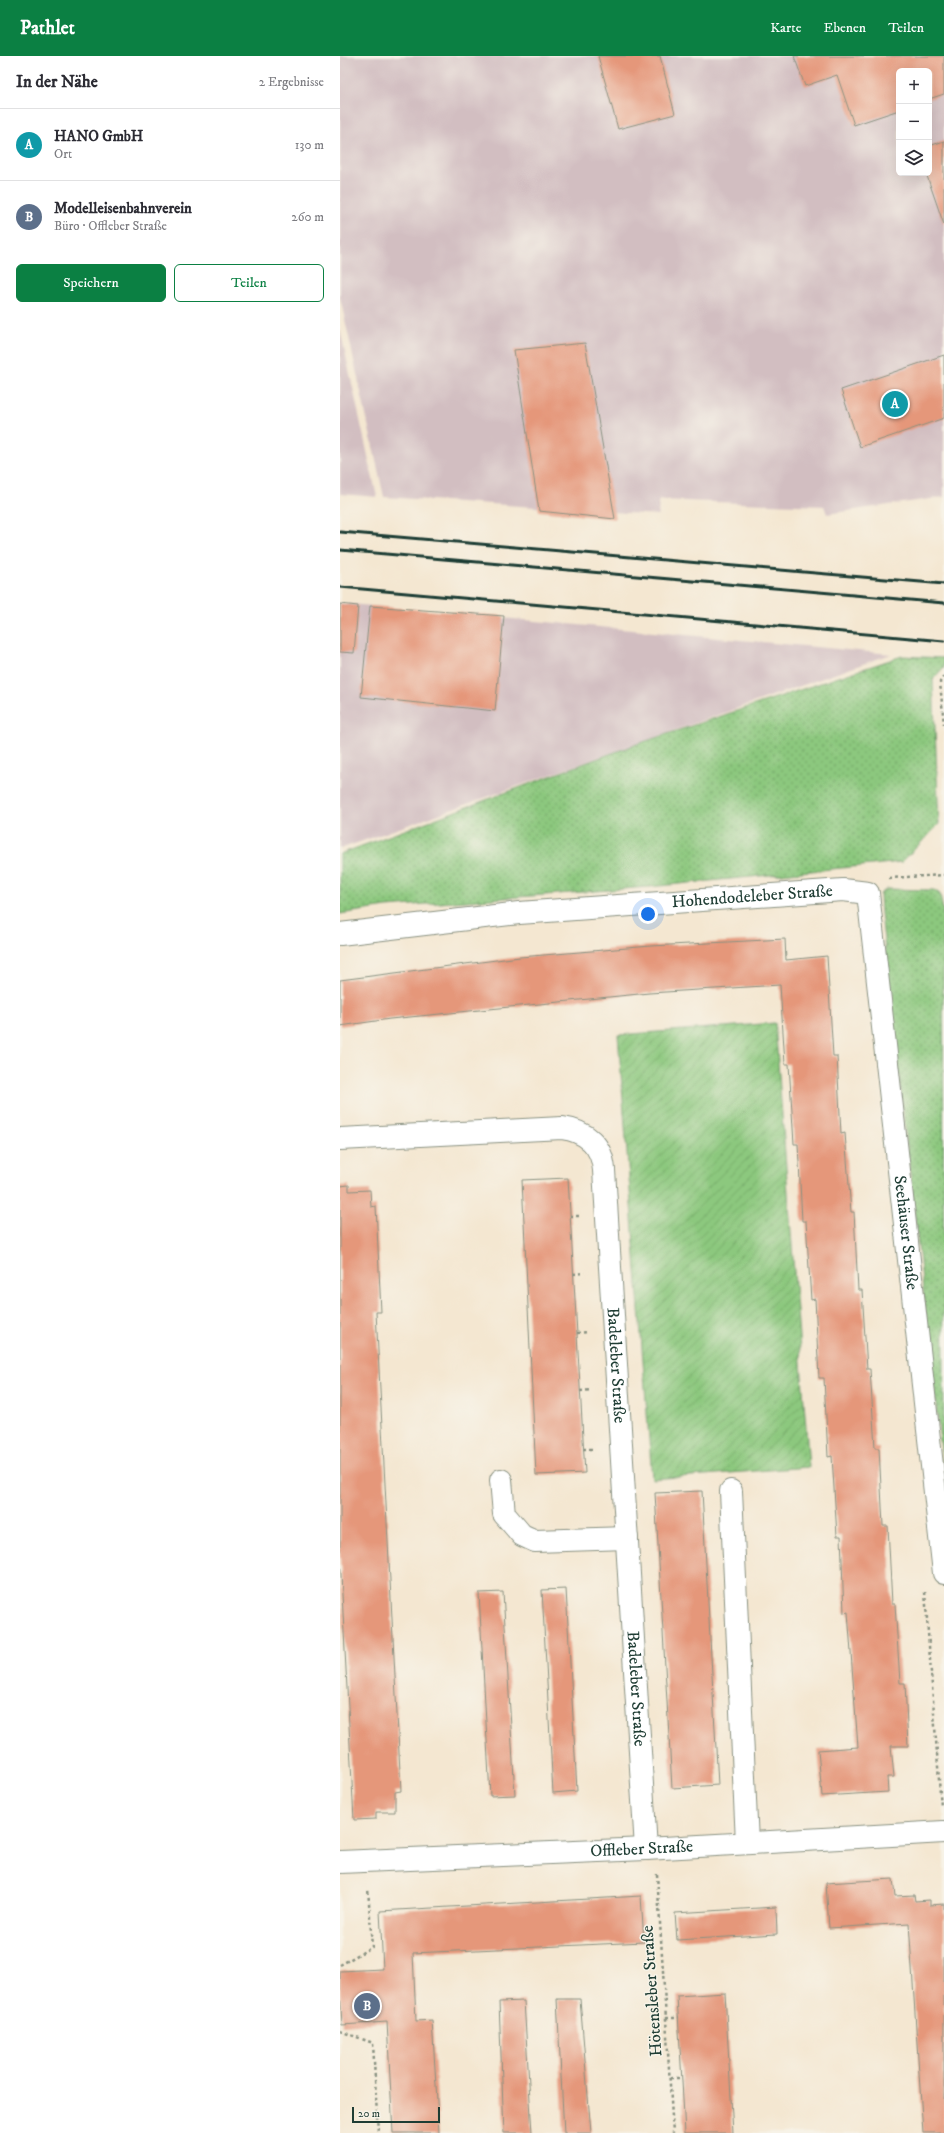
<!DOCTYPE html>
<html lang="de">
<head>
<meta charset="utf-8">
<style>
	:root { --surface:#fff; --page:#f2f2f3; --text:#2b2b33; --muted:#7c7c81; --line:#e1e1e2; --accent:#0b8043 }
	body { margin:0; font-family:"IM FELL DW Pica",serif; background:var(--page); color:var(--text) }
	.controls { position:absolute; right:12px; top:12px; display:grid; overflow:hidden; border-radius:6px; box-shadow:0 4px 16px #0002 }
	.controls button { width:36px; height:36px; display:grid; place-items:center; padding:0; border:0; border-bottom:1px solid var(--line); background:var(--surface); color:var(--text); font:20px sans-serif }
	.scale { position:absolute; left:12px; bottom:10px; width:88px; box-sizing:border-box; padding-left:4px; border:2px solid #1f3d34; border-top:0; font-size:11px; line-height:14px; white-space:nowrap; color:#1f3d34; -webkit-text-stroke:3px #f7f3e8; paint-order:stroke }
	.you { position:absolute; left:308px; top:858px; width:14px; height:14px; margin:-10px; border:3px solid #fff; border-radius:50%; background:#1a73e8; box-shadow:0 0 0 6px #1a73e833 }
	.badge { display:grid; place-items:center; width:26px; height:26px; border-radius:50%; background:var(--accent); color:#fff; font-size:13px; font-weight:700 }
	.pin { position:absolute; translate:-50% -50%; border:2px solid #fff; box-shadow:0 1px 4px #0006 }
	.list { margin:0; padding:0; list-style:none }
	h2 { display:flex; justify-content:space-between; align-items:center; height:52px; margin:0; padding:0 16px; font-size:17px }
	h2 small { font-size:13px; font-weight:400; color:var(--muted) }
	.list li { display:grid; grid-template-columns:26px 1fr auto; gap:12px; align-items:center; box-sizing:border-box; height:72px; padding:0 16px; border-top:1px solid var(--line) }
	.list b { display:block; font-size:15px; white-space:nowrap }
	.list p { margin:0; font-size:13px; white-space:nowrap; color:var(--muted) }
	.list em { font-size:13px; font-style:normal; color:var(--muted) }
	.actions { display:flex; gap:8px; padding:12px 16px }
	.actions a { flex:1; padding:9px 0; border:1px solid var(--accent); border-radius:6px; text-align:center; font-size:14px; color:var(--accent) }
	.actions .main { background:var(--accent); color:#fff }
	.icon { flex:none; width:22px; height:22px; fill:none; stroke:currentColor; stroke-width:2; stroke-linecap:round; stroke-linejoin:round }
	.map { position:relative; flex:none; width:604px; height:2077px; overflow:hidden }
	header { display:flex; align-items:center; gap:24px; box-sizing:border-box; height:56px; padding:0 20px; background:var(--accent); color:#fff }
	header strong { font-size:19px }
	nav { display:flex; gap:22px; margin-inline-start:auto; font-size:14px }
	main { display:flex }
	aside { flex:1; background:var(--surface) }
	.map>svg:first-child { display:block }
	.industrial { fill:#d2bec1; fill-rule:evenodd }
	.grass { fill:url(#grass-dots); stroke:#568259 }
	.garden { fill:url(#garden-furrows); stroke:#568259 }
	.building { fill:#e5977a }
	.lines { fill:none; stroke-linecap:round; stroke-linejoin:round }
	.minor-casing { stroke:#8a9282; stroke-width:24 }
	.path { stroke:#8a9282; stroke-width:2.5; stroke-dasharray:3 3; stroke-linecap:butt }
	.minor { stroke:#fff; stroke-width:22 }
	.rail { stroke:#1f3d34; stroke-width:3 }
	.labels { text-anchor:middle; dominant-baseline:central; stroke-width:3; stroke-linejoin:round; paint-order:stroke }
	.street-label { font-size:17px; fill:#1f3d34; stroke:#f7f3e8 }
</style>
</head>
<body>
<header>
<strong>Pathlet</strong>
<nav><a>Karte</a><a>Ebenen</a><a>Teilen</a></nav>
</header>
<main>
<aside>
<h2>In der Nähe<small>2 Ergebnisse</small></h2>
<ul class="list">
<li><span class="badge" style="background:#0f9aa8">A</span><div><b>HANO GmbH</b><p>Ort</p></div><em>130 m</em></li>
<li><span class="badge" style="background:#5c6f8a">B</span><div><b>Modelleisenbahnverein</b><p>Büro · Offleber Straße</p></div><em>260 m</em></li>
</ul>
<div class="actions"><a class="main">Speichern</a><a>Teilen</a></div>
</aside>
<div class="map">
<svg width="604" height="2077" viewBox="0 0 604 2077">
	<defs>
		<pattern id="grass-dots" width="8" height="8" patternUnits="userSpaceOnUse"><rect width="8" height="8" fill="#8cc87e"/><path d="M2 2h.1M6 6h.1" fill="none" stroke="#72a468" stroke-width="1.8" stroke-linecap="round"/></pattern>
		<pattern id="garden-furrows" width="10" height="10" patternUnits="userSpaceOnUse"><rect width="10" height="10" fill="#8cc87e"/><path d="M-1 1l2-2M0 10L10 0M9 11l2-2" fill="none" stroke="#72a468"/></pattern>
	</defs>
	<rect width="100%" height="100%" fill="#f7f3e8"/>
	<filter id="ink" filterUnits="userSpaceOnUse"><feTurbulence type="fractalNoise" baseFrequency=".025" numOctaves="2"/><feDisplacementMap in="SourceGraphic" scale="8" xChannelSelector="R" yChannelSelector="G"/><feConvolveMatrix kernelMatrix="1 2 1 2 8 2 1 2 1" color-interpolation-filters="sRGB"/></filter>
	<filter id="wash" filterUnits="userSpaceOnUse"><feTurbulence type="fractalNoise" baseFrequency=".012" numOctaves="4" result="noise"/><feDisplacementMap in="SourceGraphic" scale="16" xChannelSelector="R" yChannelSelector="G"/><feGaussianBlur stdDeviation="0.9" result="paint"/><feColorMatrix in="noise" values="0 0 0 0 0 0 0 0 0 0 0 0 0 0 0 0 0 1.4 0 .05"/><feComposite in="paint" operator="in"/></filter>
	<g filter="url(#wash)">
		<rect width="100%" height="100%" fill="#f4e7d1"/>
		<path class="industrial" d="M0 0H604V441L487 458 484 450 319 444 318 459 44 441 0 241ZM559 15H589V117H559Z
			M0 273 37 441 0 438Z
			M0 547 551 598 0 793Z"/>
		<path class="grass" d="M562 600 604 602V611L593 623 599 768 562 806 309 831 47 851 0 858V798L294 689Z
			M547 833 594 834 600 838 603 854 604 1421 541 857 540 838Z"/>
		<path class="garden" d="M435 967 469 1411 312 1423 278 979Z"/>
		<g id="blocks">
			<path class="building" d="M258 0H320L335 58 278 73Z
				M454 0H604V38L589 43V15H559V54L514 69 497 19 465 30Z
				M604 85V169L586 117H589V90Z
				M245 287 275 463 199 455 174 294Z
				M604 299V362L520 391 501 334Z
				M0 548 18 550 14 597 0 596Z
				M30 550 164 560 155 655 21 641Z
				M445 883 446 904 487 900 493 1000H497L501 1078 505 1077 511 1156H514L518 1234H522L527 1313H530L535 1392H539L543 1470H548L552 1548H555L560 1627H565L568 1690H551L554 1721H547L548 1736 482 1740 478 1694 518 1691 508 1556 504 1557 501 1480H497L492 1400 488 1401 484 1322H479L475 1243 471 1244 466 1165H462L458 1088H454L449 1008H445L440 929 309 937 50 963 0 970V924L180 901 311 890Z
				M228 1122 245 1417 196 1419 182 1124Z
				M9 1129V1135L30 1134 31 1151 36 1150 41 1256H36L61 1735 55 1736V1756H36V1763L14 1764 0 1500V1130Z
				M362 1435 378 1729 332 1732 315 1437Z
				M226 1533 237 1735 213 1737 202 1534Z
				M163 1536 175 1739 150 1740 139 1537Z
				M553 1823 555 1840 574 1839 575 1845 590 1844V1849L604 1848V2077H583L569 1867 489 1872 486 1827Z
				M301 1840 304 1886 73 1897 76 1965 92 1964 99 2077H53L47 1966 2 1969 0 1934V1915L43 1913 40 1855Z
				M436 1851 437 1878 337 1884 335 1857Z
				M385 1937 393 2077H345L337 1940Z
				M217 1943H240L251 2077H224Z
				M184 1945 192 2077H164L159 1946Z"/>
		</g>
	</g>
	<g filter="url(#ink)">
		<use href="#blocks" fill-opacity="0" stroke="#8a9282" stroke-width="1"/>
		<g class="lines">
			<defs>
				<g id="minor">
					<path id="s1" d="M0 878 179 857 503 834 528 837 604 1517"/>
					<path id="s2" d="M0 1083 222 1072C246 1075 262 1089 264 1114L306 1793"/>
					<path d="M161 1424 164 1458 182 1479 195 1485 287 1482"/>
					<path d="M391 1435 407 1787"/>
					<path id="s3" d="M0 1806 306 1793 604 1776"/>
				</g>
			</defs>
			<use href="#minor" class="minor-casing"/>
			<path class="path" d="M604 620 600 626 604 669
				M549 822 604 819
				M230 1160H240
				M233 1218 245 1217
				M237 1277 248 1276
				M240 1335 251 1334
				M243 1393H255
				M585 1536 601 1751
				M317 1818 333 2077
				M0 1909 32 1891 28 1832
				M326 1962H339
				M0 1975 33 1987 38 2077
				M330 2022H342"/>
			<use href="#minor" class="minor"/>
			<path class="rail" d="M0 476 604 528
				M0 494 604 547
				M0 531 604 585"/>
		</g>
	</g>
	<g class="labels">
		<g class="street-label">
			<text stroke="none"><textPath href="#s1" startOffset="414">Hohendodeleber Straße</textPath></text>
			<text stroke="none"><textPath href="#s1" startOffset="872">Seehäuser Straße</textPath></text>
			<text stroke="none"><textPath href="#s2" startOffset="483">Badeleber Straße</textPath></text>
			<text stroke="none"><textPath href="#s2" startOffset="807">Badeleber Straße</textPath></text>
			<text stroke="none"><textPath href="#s3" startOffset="302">Offleber Straße</textPath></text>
			<text transform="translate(312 1935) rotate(-94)">Hötensleber Straße</text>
		</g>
	</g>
</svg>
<div class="controls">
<button>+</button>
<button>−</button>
<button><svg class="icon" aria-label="layers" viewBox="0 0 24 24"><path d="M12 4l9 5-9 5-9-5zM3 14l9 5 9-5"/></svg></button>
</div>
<div class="scale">20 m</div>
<div class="you"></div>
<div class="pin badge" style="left:555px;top:348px;background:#0f9aa8">A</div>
<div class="pin badge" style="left:27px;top:1950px;background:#5c6f8a">B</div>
</div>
</main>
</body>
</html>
